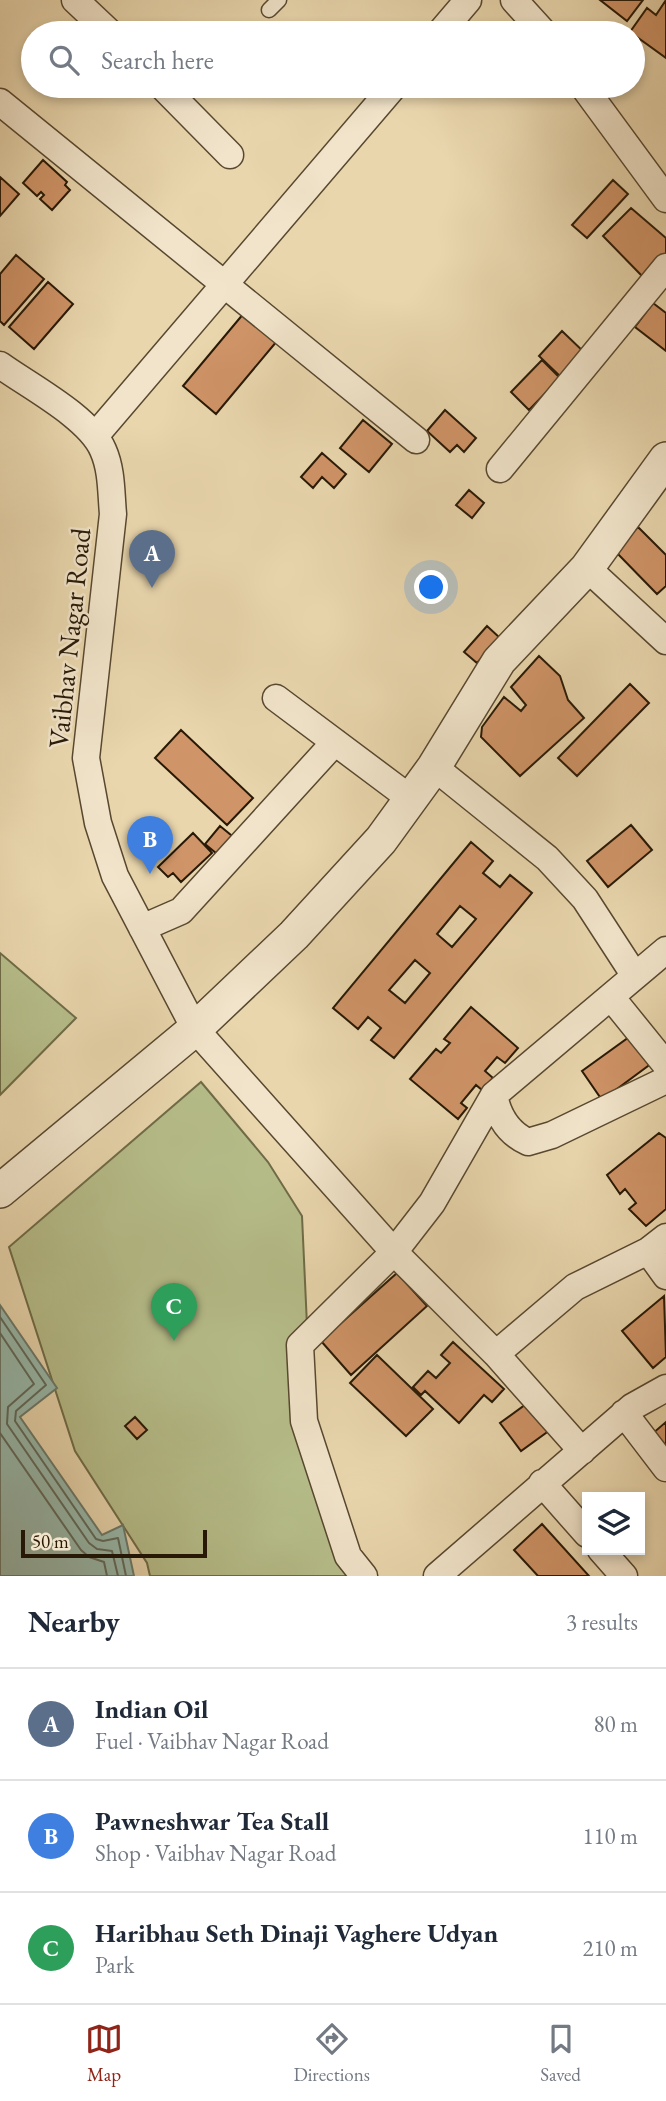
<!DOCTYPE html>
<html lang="en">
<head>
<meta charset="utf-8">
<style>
	:root { --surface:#fff; --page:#f2f2f3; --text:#1f2937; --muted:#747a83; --line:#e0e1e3; --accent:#8f2418 }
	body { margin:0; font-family:"EB Garamond",serif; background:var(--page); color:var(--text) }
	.controls { position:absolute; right:21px; bottom:21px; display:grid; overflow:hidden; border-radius:0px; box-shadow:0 4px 10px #0003 }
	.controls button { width:63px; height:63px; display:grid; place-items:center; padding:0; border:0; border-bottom:2px solid var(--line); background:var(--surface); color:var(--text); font:35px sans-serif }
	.scale { position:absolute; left:21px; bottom:18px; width:186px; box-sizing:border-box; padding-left:7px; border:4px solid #281907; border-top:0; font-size:19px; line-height:24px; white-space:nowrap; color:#281907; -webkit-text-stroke:5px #f1e4ca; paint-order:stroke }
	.you { position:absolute; left:432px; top:588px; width:24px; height:24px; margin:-18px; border:5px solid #fff; border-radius:50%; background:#1a73e8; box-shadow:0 0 0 10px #1a73e833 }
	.badge { display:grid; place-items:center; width:46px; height:46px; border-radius:50%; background:var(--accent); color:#fff; font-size:23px; font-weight:700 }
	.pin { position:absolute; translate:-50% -58px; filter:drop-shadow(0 2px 4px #0008) }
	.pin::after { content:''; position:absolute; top:37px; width:24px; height:21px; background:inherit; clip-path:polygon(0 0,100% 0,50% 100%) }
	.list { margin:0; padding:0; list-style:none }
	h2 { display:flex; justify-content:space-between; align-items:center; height:91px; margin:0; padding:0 28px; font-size:30px }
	h2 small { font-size:23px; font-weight:400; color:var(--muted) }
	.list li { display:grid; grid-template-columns:46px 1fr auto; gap:21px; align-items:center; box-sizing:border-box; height:112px; padding:0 28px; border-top:2px solid var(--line) }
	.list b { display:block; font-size:26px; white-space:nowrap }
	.list p { margin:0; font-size:23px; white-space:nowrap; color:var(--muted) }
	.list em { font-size:23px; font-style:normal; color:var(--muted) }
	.icon { flex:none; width:38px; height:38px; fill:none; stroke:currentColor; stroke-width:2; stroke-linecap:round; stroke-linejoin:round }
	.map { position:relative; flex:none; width:666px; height:1576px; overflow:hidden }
	.search { position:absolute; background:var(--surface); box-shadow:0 4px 10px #0003; left:21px; right:21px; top:21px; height:77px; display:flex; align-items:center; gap:18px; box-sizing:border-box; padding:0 24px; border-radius:38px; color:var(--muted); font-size:26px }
	.sheet { height:427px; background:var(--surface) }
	nav { display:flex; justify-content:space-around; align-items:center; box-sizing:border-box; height:98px; border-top:2px solid var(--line); background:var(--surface); font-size:19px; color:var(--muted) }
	nav a { display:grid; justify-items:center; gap:4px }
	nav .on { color:var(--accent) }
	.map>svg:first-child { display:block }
	.green { fill:#b6be8a; stroke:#6f6c48; stroke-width:2 }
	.water { fill:#97b9ac; stroke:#6b796a; stroke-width:2 }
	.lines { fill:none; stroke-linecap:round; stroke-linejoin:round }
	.shore { stroke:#60695a; stroke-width:2 }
	.building { fill:#cf9467; stroke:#281907; stroke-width:2; fill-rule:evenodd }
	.service-casing { stroke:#584830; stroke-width:17 }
	.minor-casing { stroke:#584830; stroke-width:29 }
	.tertiary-casing { stroke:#584830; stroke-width:36 }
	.service { stroke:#f1e4ca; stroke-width:14 }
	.minor { stroke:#f1e4ca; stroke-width:26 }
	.tertiary { stroke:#f1e4ca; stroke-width:33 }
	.labels { text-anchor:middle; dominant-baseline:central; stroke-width:5; stroke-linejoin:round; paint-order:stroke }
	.street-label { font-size:28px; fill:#281907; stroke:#f1e4ca }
</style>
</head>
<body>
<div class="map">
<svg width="666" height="1576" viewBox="0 0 666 1576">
	<rect width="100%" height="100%" fill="#e9d6ad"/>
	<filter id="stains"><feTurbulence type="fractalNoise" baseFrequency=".00286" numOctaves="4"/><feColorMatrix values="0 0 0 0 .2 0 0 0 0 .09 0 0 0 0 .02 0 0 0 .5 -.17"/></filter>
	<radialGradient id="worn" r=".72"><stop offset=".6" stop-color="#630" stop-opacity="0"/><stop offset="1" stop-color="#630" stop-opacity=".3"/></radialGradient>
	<path class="green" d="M0 953 76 1018 0 1095Z
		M201 1082 268 1162 302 1216 312 1435 354 1576H150L147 1563 75 1451 9 1247Z"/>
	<path class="water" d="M0 1305 57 1388 20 1417 102 1535 123 1525 134 1576H0Z"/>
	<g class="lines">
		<path class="shore" d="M0 1317 46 1385 16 1411 15 1421 96 1539 103 1541 118 1538 126 1576
			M0 1333 34 1384 8 1407 7 1424 89 1543 97 1549 112 1551 118 1576
			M0 1433 81 1550 89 1557 104 1562 107 1576"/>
	</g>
	<path class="building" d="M600 0H643L627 21Z
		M666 0V58L630 32 647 8 656 15Z
		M43 160 67 182 65 185 70 190 52 210 40 199 44 195 41 192 37 196 23 183Z
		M0 177 19 194 0 216Z
		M613 180 628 194 587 238 572 225Z
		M631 208 666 238V256L643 277 603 236Z
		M16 255 44 279 4 325 0 321V274Z
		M48 282 73 304 34 349 9 327Z
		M653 303 666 313V351L635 327Z
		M244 313 277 341 216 414 183 386Z
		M562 331 587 355 564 380 539 356Z
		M542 360 560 378 529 410 511 392Z
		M445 410 476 438 464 452 457 445 450 452 427 431Z
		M363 420 392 444 369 472 340 448Z
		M322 453 346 474 334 488 322 477 313 488 301 477Z
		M469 490 484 503 472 518 456 505Z
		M638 527 666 555V586L657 594 614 550Z
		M487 626 500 638 477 663 464 652Z
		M539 656 560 676 568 700 584 718 520 776 481 737 482 727 504 697 521 711 526 705 511 687Z
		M630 684 649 703 577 776 558 758Z
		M181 730 253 798 227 825 155 758Z
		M631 825 652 850 608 887 587 861Z
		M220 826 237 840 222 858 205 844Z
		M193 833 212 853 181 882 173 873 168 877 158 867Z
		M471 842 493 861 483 873 500 887 510 875 532 893 394 1058 371 1040 381 1028 368 1017 358 1029 333 1008ZM460 906 476 919 452 947 437 934ZM415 960 430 973 405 1003 389 990Z
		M471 1007 518 1048 505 1063 497 1057 485 1071 493 1078 482 1090 476 1085 461 1103 467 1108 458 1119 410 1079 436 1049 441 1053 450 1043 444 1039Z
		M632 1035 652 1063 602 1100 582 1071Z
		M659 1133 666 1138V1209L646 1226 629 1209 636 1203 625 1189 620 1194 607 1175Z
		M397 1273 427 1306 351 1375 321 1341Z
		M664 1296 666 1357 653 1368 622 1331Z
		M453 1342 504 1389 492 1402 484 1395 459 1423 425 1391 421 1395 413 1387 428 1371 436 1378 450 1363 441 1355Z
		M377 1355 433 1409 406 1436 350 1383Z
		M529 1402 550 1430 521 1451 500 1423Z
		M135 1417 147 1430 137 1439 125 1426Z
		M666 1422V1450L652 1434Z
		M542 1524 589 1576H538L514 1550Z"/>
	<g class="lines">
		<defs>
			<path id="service" d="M269 10 279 0"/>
			<path id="minor" d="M75 0 110 33
				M514 0 544 33
				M440 33 468 0
				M162 86 230 155
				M583 86 666 199
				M0 102 416 440
				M0 365C29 386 89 417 103 450 112 470 111 493 113 514L86 758 98 823 115 876 195 1029 394 1252 496 1354 582 1451
				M95 436 394 86
				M500 469 666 267
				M587 568 666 641
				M276 698 411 799
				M434 767 547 858 585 899 635 976
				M142 928 181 911 335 742
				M611 997 666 1065
				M494 1095C498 1116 508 1133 528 1142L552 1135 666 1080
				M648 1251 666 1276
				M496 1354 575 1287 648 1251 666 1237
				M624 1413 666 1468
				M542 1483 587 1534
				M601 1550 624 1576
				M364 1576 348 1556 304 1421 300 1345 394 1252 432 1203 494 1095 666 950
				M437 1576 632 1407 666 1388"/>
			<path id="tertiary" d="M0 1191 195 1029 294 935 381 840 434 767 499 661 587 568 666 459"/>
		</defs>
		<use href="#service" class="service-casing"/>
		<use href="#minor" class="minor-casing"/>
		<use href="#tertiary" class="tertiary-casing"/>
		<use href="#service" class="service"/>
		<use href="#minor" class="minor"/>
		<use href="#tertiary" class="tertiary"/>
	</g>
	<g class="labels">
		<g class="street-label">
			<text transform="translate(69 638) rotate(-84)">Vaibhav Nagar Road</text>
		</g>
	</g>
	<rect width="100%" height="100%" filter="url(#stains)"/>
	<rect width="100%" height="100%" fill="url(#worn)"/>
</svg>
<div class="controls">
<button><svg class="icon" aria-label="layers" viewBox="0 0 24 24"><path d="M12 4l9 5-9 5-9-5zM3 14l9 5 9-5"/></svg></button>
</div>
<div class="scale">50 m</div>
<div class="you"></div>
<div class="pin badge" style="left:152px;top:588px;background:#5c6f8a">A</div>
<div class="pin badge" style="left:150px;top:874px;background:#3f7fe0">B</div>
<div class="pin badge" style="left:174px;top:1341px;background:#2e9e5b">C</div>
<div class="search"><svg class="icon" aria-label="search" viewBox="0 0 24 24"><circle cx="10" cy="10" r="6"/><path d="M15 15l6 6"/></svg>Search here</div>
</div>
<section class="sheet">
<h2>Nearby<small>3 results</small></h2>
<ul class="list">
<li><span class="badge" style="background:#5c6f8a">A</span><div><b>Indian Oil</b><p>Fuel · Vaibhav Nagar Road</p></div><em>80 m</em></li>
<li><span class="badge" style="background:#3f7fe0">B</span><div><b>Pawneshwar Tea Stall</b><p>Shop · Vaibhav Nagar Road</p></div><em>110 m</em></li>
<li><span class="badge" style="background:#2e9e5b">C</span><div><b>Haribhau Seth Dinaji Vaghere Udyan</b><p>Park</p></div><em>210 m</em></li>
</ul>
</section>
<nav>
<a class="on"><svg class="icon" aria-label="map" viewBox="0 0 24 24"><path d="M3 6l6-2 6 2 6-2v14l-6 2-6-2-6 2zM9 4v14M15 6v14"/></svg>Map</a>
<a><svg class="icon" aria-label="directions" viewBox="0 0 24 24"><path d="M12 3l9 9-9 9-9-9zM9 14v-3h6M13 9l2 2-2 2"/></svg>Directions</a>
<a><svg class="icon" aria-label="saved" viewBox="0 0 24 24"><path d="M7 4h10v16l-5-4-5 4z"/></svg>Saved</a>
</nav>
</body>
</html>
